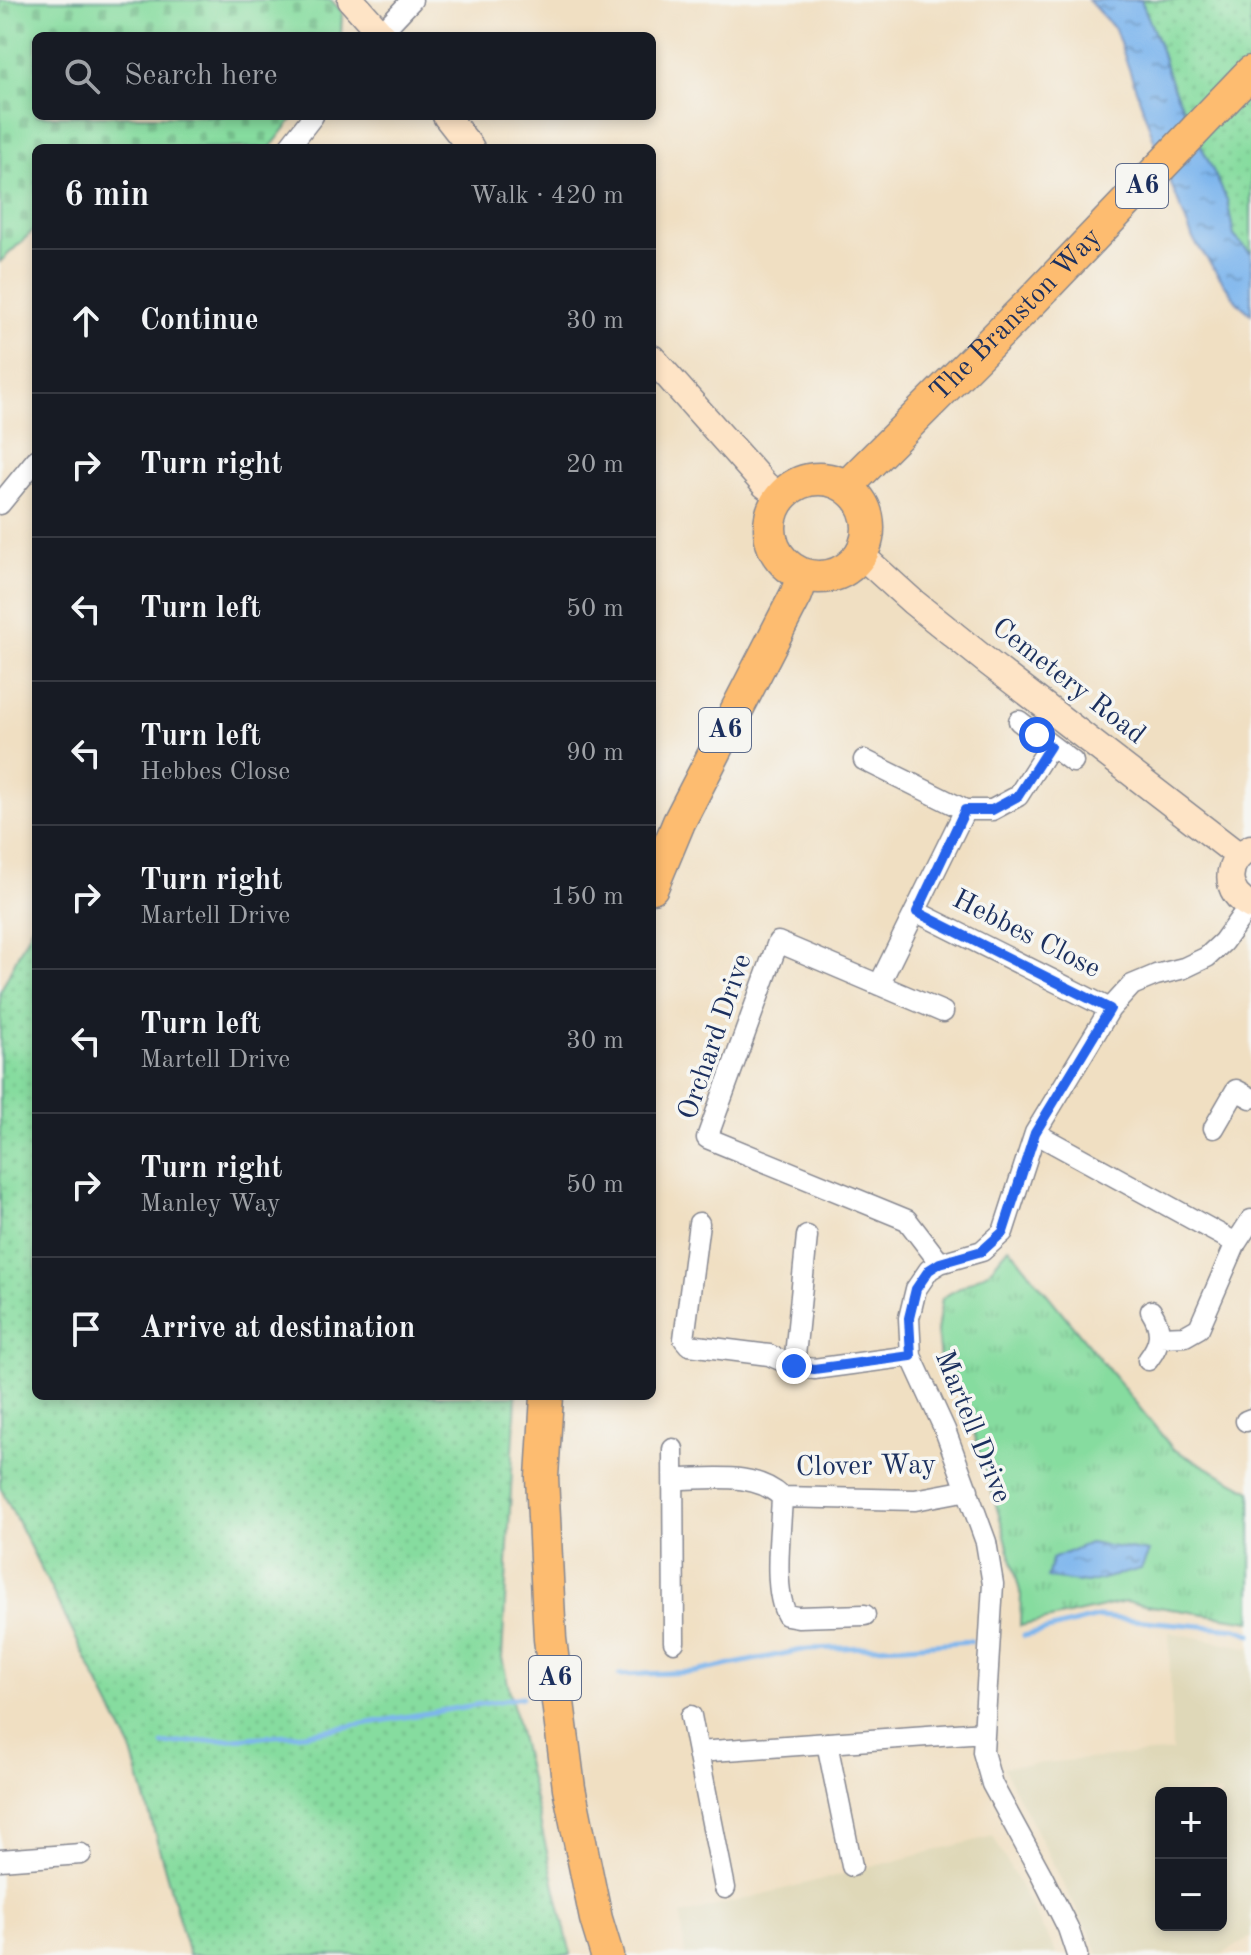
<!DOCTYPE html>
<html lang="en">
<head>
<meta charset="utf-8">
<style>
	:root { --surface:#171b24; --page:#20242c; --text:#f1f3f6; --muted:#9ea1a6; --line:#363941 }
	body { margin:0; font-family:"Old Standard TT",serif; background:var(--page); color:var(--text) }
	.controls { position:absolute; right:24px; bottom:24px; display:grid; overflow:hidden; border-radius:12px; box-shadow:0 4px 12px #0003 }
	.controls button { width:72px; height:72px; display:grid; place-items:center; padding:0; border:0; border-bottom:2px solid var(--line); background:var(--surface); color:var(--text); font:40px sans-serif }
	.stop { position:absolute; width:24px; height:24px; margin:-18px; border:6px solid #2563eb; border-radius:50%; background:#fff }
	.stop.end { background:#2563eb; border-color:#fff; box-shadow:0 2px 8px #0008 }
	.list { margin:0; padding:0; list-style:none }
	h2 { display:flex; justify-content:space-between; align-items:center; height:104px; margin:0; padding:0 32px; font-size:34px }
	h2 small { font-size:26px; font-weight:400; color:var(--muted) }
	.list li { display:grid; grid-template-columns:52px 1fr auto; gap:24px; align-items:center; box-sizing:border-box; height:144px; padding:0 32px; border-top:2px solid var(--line) }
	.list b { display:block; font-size:30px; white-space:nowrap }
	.list p { margin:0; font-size:26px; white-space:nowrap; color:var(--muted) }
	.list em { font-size:26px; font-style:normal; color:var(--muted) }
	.icon { flex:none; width:44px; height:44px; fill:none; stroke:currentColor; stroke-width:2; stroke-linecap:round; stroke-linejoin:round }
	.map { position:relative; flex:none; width:1251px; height:1955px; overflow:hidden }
	.search { position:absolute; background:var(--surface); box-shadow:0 4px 12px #0003; left:32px; top:32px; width:624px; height:88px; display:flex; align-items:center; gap:20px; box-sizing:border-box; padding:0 28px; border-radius:12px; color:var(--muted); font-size:30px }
	.panel { position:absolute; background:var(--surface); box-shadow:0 4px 12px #0003; left:32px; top:144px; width:624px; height:1256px; border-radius:12px }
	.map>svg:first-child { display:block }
	.built { fill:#dfd8b8; fill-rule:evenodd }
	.grass { fill:url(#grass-dots); stroke:#50867e; stroke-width:2 }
	.cemetery { fill:url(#cemetery-stones); stroke:#50867e; stroke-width:2 }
	.park { fill:url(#park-tufts); stroke:#50867e; stroke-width:2 }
	.water { fill:url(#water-ripples); stroke:#4c72a6; stroke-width:2 }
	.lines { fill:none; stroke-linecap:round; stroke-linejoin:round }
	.stream { stroke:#7db5ed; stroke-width:5 }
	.minor-casing { stroke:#868790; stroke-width:23 }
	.secondary-casing { stroke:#868790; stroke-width:29 }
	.trunk-casing { stroke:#868790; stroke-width:35 }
	.minor { stroke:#fff; stroke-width:20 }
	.secondary { stroke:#fee4c6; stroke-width:26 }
	.trunk { stroke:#fdbc70; stroke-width:32 }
	.route { stroke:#2563eb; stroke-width:10 }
	.labels { text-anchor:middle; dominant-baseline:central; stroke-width:7; stroke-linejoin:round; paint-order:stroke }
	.shield { fill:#f6f6f2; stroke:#5d6b8a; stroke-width:2 }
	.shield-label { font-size:26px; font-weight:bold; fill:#1b2f5e }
	.street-label { font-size:28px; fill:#1b2f5e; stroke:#f6f6f2 }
</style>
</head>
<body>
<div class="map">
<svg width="1251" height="1955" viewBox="0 0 1251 1955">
	<defs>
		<pattern id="grass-dots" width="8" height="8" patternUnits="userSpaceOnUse" patternTransform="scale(2)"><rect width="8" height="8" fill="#86dc9f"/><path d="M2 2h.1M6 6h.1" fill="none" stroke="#73bd8b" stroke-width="1.8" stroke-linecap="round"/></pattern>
		<pattern id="cemetery-stones" width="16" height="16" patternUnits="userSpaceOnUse" patternTransform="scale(2)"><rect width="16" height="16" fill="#86dc9f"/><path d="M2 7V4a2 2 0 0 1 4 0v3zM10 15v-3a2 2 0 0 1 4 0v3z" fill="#73bd8b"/></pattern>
		<pattern id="park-tufts" width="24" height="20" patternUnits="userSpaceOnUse" patternTransform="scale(2)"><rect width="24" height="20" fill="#86dc9f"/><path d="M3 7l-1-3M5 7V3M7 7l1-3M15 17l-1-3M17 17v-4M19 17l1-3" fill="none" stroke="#73bd8b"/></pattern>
		<pattern id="water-ripples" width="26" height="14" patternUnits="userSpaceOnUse" patternTransform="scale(2)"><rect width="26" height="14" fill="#7db5ed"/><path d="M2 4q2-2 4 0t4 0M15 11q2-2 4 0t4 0" fill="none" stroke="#6694c3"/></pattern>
	</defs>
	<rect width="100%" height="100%" fill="#f6f6f2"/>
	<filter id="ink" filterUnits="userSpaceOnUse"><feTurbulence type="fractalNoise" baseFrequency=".0125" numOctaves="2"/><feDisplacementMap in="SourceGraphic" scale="16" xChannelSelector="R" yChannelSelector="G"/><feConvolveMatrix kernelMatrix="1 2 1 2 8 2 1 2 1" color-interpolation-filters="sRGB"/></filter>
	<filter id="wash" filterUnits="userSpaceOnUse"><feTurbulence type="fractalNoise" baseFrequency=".006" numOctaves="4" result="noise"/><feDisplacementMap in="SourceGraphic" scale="32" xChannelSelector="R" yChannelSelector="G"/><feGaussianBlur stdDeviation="1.8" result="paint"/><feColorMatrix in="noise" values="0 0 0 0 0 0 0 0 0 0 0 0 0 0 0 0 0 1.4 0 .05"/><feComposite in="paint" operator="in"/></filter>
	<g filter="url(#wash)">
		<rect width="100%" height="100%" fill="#f0dfc2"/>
		<path class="built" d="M1169 1632 1251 1648V1937L1221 1955H1100L1003 1767 1172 1751ZM1161 1793H1221V1925H1161Z
			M993 1836 1057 1955H685L681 1915Z"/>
		<path class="grass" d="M1141 0H1251V254L1234 236 1227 200 1171 83 1159 44Z
			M36 918V1396H516L502 1658 571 1955H189L131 1748 0 1487V992Z"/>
		<path class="cemetery" d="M0 0H331L342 12 341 36H36V116H295L270 148H36V228L0 262Z"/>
		<path class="park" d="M1009 1247 1173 1449 1251 1491V1621L1125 1602 1020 1626 1021 1595 1003 1528 966 1407 940 1361 937 1331 942 1298 989 1271Z"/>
		<path class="water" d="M1088 0H1141L1159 44 1171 83 1227 200 1234 236 1251 254V314L1238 303 1193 239 1156 146 1115 29Z
			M1089 1543 1149 1552 1141 1569 1087 1583 1047 1578 1052 1559Z"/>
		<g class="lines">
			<path class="stream" d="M1024 1636 1098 1617 1237 1629 1251 1634
				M619 1675 695 1672 807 1649 906 1646 971 1641
				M163 1744 304 1734 522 1697"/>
		</g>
	</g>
	<g filter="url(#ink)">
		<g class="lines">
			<defs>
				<path id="minor" d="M378 36 412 0
					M288 148 313 116
					M0 504 36 460
					M1019 721 1073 762
					M864 760 965 810H992L1018 796 1050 746
					M917 912 1110 1009
					M879 985 965 810
					M1214 1128 1236 1090 1251 1098
					M1035 1133 1236 1243
					M699 1223 684 1339 689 1345 769 1355 794 1366 814 1369 911 1356
					M940 1263 907 1220 707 1138 778 942 943 1012
					M1160 1337 1185 1336 1199 1328 1236 1243 1251 1220
					M1148 1360C1161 1343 1163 1330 1151 1311
					M794 1366 807 1236
					M1246 1421 1251 1419
					M673 1449 674 1642
					M674 1479C711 1479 755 1471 782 1497L915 1500 968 1490
					M782 1497C781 1528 772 1589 787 1615L798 1617 865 1615
					M691 1716 698 1752
					M827 1743 852 1866
					M0 1860 81 1854
					M725 1888 698 1752 984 1732
					M1077 1955 1068 1928 1041 1874 992 1784 983 1752 993 1584 986 1542 945 1430 911 1356 909 1318 916 1289 929 1270 940 1263 982 1251 1003 1232 1035 1133 1110 1009 1132 985 1156 975 1184 968 1207 957 1223 942 1249 906"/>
				<path id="secondary" d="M351 0 383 36
					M446 116 471 148
					M652 358 765 485 781 497
					M861 555 913 602 989 663 1238 855
					M1251 848C1224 861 1223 893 1251 906"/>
				<g id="trunk">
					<circle cx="819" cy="528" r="49"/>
					<path id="s1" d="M846 487 1033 300 1251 72"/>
					<path d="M652 887 679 822 796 595 803 576"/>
					<path d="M547 1396 542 1477 550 1639 569 1788 596 1919 607 1955"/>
				</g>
			</defs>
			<use href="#minor" class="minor-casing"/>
			<use href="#secondary" class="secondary-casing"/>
			<use href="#trunk" class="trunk-casing"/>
			<use href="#minor" class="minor"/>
			<use href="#secondary" class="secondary"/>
			<use href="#trunk" class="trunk"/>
		</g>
	</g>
	<g class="lines" filter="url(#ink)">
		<path class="route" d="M794 1366 814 1369 911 1356 909 1318 916 1289 929 1270 940 1263 982 1251 1003 1232 1035 1133 1110 1009 917 912 965 810H992L1018 796 1050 746 1037 735"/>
	</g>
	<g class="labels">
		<g class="shield">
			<rect x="1116" y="164" width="52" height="44" rx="6"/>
			<rect x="699" y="708" width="52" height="44" rx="6"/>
			<rect x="529" y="1656" width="52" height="44" rx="6"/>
		</g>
		<g class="shield-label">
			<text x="1142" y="186">A6</text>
			<text x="725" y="730">A6</text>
			<text x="555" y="1678">A6</text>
		</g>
		<g class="street-label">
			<text stroke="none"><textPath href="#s1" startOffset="242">The Branston Way</textPath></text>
			<text transform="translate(1068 682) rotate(38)">Cemetery Road</text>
			<text transform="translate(1026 935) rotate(27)">Hebbes Close</text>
			<text transform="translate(716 1037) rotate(-71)">Orchard Drive</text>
			<text transform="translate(972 1427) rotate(68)">Martell Drive</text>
			<text transform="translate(866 1467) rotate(-1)">Clover Way</text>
		</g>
	</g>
</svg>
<div class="controls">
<button>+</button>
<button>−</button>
</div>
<div class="stop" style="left:1037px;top:735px"></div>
<div class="stop end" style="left:794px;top:1366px"></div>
<div class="search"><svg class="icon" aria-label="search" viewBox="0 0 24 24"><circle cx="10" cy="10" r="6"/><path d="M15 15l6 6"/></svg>Search here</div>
<section class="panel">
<h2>6 min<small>Walk · 420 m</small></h2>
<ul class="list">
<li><svg class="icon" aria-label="ahead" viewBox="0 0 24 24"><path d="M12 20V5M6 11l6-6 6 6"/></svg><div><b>Continue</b></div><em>30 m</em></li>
<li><svg class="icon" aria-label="right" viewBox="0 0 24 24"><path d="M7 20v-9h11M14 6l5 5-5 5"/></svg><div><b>Turn right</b></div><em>20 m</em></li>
<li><svg class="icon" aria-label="left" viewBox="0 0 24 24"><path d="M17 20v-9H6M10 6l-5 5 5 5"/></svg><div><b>Turn left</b></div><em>50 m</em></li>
<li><svg class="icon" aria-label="left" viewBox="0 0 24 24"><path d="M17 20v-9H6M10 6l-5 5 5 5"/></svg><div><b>Turn left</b><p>Hebbes Close</p></div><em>90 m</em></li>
<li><svg class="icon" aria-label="right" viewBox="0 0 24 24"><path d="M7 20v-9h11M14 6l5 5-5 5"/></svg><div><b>Turn right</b><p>Martell Drive</p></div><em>150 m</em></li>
<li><svg class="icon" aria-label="left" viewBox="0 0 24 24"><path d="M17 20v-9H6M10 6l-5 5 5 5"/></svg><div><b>Turn left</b><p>Martell Drive</p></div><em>30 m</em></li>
<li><svg class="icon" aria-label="right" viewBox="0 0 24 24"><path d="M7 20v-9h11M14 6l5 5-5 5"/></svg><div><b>Turn right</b><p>Manley Way</p></div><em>50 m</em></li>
<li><svg class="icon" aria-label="arrive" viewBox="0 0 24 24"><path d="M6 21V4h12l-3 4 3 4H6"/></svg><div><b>Arrive at destination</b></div></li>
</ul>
</section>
</div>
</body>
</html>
